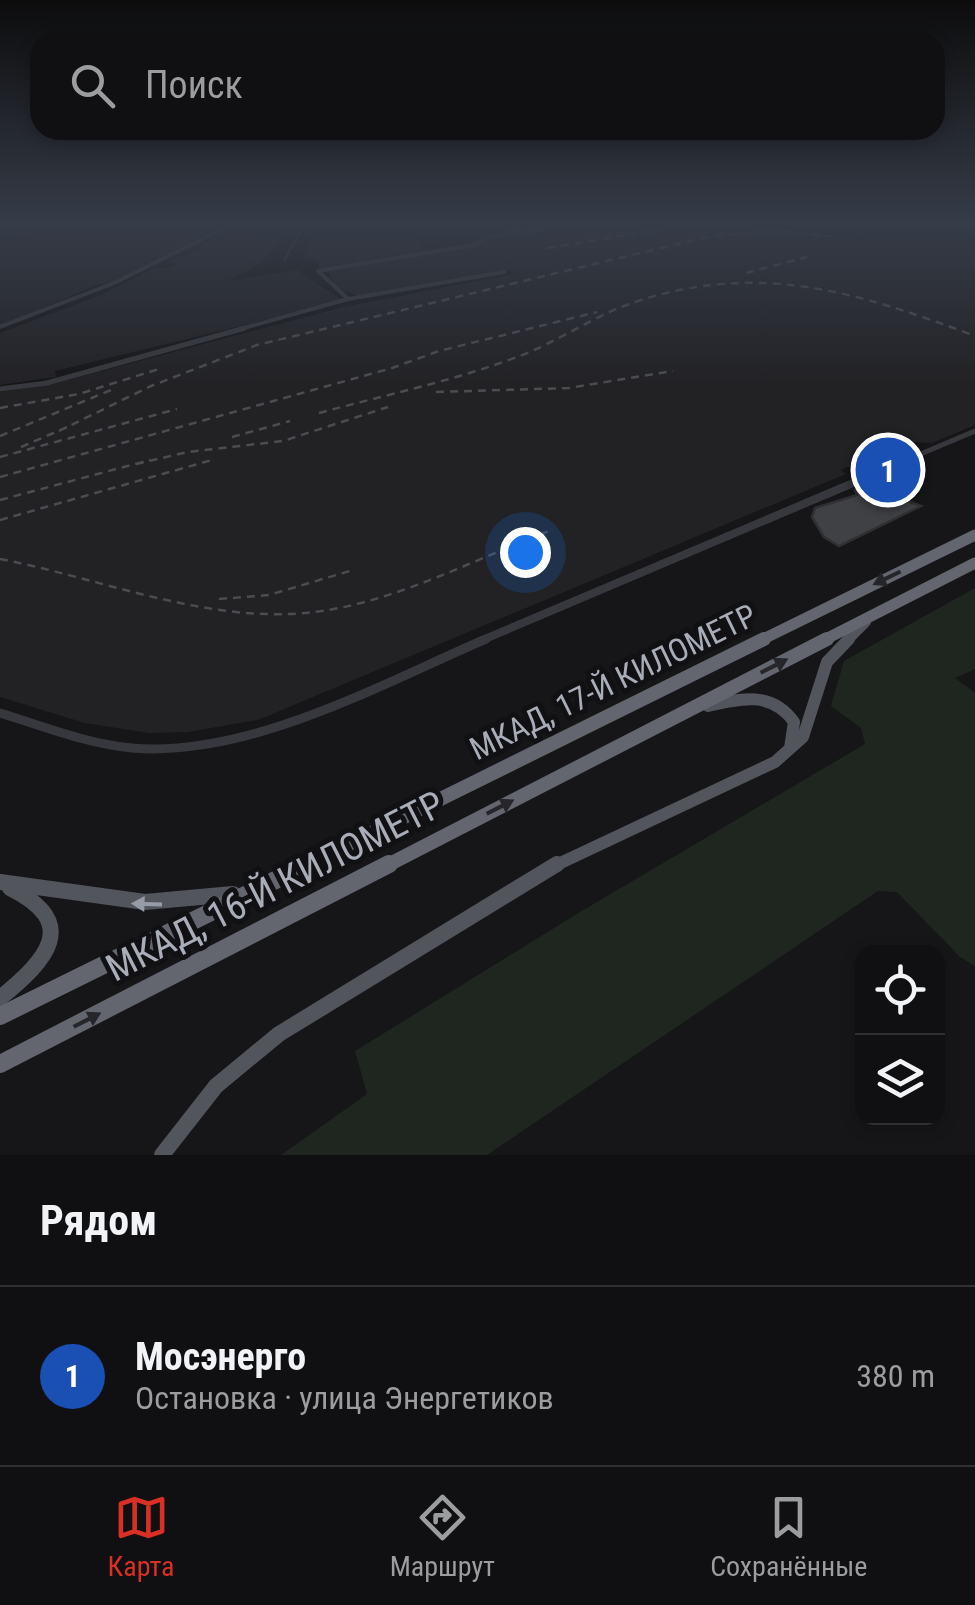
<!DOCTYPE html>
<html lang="ru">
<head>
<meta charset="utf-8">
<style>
	:root { --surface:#101012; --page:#19191b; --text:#f1f3f6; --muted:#9c9d9f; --line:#303032; --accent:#d93025 }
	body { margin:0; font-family:"Roboto Condensed",sans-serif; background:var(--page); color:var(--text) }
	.controls { position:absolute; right:30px; bottom:30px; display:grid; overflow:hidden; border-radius:20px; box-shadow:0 5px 15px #0003 }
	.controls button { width:90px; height:90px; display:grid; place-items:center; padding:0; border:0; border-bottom:2px solid var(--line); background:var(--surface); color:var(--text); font:50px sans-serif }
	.you { position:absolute; left:525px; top:552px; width:35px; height:35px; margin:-25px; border:8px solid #fff; border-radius:50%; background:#1a73e8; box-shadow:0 0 0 15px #1a73e833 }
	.badge { display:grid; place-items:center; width:65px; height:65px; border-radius:50%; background:var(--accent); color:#fff; font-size:32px; font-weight:700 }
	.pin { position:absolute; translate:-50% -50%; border:5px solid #fff; box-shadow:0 2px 10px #0006 }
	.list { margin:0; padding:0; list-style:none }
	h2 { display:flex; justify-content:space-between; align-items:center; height:130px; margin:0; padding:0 40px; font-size:42px }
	h2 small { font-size:32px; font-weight:400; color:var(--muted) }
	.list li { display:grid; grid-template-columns:65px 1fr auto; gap:30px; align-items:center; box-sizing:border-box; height:180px; padding:0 40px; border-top:2px solid var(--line) }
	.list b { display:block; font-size:38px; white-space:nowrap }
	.list p { margin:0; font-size:32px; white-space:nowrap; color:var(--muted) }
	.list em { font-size:32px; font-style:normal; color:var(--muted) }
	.icon { flex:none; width:55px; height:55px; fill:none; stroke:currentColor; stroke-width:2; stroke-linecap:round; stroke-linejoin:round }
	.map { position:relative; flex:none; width:975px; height:1155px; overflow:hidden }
	.search { position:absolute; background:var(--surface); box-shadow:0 5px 15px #0003; left:30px; right:30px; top:30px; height:110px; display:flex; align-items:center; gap:25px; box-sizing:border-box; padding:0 35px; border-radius:30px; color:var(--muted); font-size:38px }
	.sheet { height:310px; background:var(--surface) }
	nav { display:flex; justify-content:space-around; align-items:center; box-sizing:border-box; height:140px; border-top:2px solid var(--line); background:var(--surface); font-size:28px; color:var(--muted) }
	nav a { display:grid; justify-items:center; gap:5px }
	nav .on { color:var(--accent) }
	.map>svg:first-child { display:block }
	.built { fill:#222225 }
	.green { fill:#1e261f }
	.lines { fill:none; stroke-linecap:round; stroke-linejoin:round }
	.stream { stroke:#2c353c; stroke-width:2.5 }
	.building { fill:#404145; stroke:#303034; stroke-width:2.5 }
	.minor-far3 { stroke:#37383d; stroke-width:4 }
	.minor-far2 { stroke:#37383d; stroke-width:5 }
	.minor-far1 { stroke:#37383d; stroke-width:8 }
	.minor { stroke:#37383d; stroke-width:9 }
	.major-far2 { stroke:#53555c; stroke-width:10 }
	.major-far1 { stroke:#53555c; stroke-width:12 }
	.major { stroke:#53555c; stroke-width:16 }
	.highway-far2 { stroke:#63666e; stroke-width:11 }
	.highway-far1 { stroke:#63666e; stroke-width:14 }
	.highway { stroke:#63666e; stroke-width:18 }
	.rail { stroke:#4a4c52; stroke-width:2.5; stroke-dasharray:8 6; stroke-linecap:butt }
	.oneway { fill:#26262a }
	.oneway2 { fill:#979ba6 }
	.labels { text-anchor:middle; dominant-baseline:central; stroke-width:10; stroke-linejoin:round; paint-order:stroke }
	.street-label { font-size:32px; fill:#a8adb8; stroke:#111113 }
	.near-street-label { font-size:38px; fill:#a8adb8; stroke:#111113 }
</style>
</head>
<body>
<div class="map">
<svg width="975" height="1155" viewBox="0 0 975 1155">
	<rect width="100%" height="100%" fill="#161618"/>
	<path class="built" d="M0 223H230L106 285 99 284 0 327V244L31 236 0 232Z
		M243 223H302L289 238 272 244 277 246 260 264 228 281 297 270 343 301 55 371 56 377 0 385V333L101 295 156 267 166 269 177 264 167 261 204 249 198 246Z
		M319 223H469L446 229 425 230 416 225 398 229 427 250 319 269V259H304Z
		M492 223H751L858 239 868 236 785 223H975V425L932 443 911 442 857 463 841 470 846 474 258 720 188 732 149 733 85 723 0 697V392L53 384 343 307 513 274 510 270 358 296 336 287 328 272 487 243 471 231Z"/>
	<path class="green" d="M975 588V669L955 678 975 693V966L960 957 897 892 878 891 487 1155H281L367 1094 355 1051 580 912 865 744 861 728 831 706 844 661Z"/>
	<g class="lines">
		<path class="stream" d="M284 260 305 223"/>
	</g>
	<path class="building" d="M855 490 884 492 921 506 839 546 824 537 812 517 815 508 857 495Z"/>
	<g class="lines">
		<path class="minor-far3" d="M348 299 318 271 474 245 487 237 587 223
			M0 327 114 283 235 223
			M237 330 348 299 504 272"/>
		<path class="minor-far2" d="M0 389 47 383 245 328
			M892 466 975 431"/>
		<path class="minor-far1" d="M480 641 898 464"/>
		<path class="minor" d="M0 713C43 726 87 744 132 748 249 758 381 684 486 639"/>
		<path class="major-far2" d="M847 641 866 622"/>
		<path class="major-far1" d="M708 706C741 698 772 691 794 722L790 748
			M552 867 775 762 803 737 827 662 849 639"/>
		<path class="major" d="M0 882 145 902 233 894
			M0 998C47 960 81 923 10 888
			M162 1155 216 1086 279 1034 557 864"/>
		<path class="highway-far2" d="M759 641 975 535
			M822 641 975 563"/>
		<path class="highway-far1" d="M303 867 764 639
			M384 867 827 639"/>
		<path class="highway" d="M0 1016 308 864
			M0 1064 389 864"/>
		<path class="rail" d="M510 231 556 223
			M547 248 692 224H729
			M746 273 807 257
			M436 392 569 388 673 371
			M0 408 79 394 159 369
			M319 413C385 395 453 381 517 357 558 342 593 316 635 302 758 261 858 292 975 336
			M59 431 151 386 257 345 711 236 781 231 837 237
			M0 436 111 390
			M232 437 290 421
			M21 447 72 425
			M0 457 177 409
			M136 464 188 452 283 441 388 407
			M0 477 392 368 439 351 597 312
			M0 500 150 460
			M0 520 212 460
			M0 559C105 579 213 627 322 611 402 599 477 558 552 530
			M219 599 269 595 353 570"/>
	</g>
	<defs><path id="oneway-solid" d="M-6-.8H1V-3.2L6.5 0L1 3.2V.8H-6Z" transform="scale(2.5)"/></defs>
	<g class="oneway">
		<use href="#oneway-solid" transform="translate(887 578) rotate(154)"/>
		<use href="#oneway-solid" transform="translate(774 666) rotate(-27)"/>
		<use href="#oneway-solid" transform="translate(500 807) rotate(-27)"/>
		<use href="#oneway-solid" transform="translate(87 1020) rotate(-27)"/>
	</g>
	<use class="oneway2" href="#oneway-solid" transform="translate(147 904) rotate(-178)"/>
	<linearGradient id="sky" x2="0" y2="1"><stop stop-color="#0c0c0d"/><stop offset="0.58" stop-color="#363c48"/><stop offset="1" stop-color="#363c48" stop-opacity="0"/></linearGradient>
	<rect width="975" height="385" fill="url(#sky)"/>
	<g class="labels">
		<g class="street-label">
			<text transform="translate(613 682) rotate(-26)">МКАД, 17-Й КИЛОМЕТР</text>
		</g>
		<g class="near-street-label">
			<text transform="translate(275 886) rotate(-27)">МКАД, 16-Й КИЛОМЕТР</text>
		</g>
	</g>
</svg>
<div class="controls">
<button><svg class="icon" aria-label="locate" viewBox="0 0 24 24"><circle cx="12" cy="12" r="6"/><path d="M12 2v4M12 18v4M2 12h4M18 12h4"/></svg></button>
<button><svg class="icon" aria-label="layers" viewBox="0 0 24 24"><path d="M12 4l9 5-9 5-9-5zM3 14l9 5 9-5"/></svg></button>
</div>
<div class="you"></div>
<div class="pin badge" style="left:888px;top:470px;background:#1a4fb4">1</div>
<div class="search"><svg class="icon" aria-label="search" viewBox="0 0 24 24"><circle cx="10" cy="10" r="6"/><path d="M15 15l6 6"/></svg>Поиск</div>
</div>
<section class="sheet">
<h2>Рядом<small></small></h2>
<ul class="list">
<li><span class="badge" style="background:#1a4fb4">1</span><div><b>Мосэнерго</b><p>Остановка · улица Энергетиков</p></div><em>380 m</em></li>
</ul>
</section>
<nav>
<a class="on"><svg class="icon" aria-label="map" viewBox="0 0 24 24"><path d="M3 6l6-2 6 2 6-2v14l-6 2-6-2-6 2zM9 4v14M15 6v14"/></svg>Карта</a>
<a><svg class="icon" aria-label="directions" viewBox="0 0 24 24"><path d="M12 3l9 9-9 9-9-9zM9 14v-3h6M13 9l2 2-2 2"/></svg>Маршрут</a>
<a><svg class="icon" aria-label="saved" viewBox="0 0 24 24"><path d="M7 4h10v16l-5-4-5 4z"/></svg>Сохранённые</a>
</nav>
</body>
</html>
